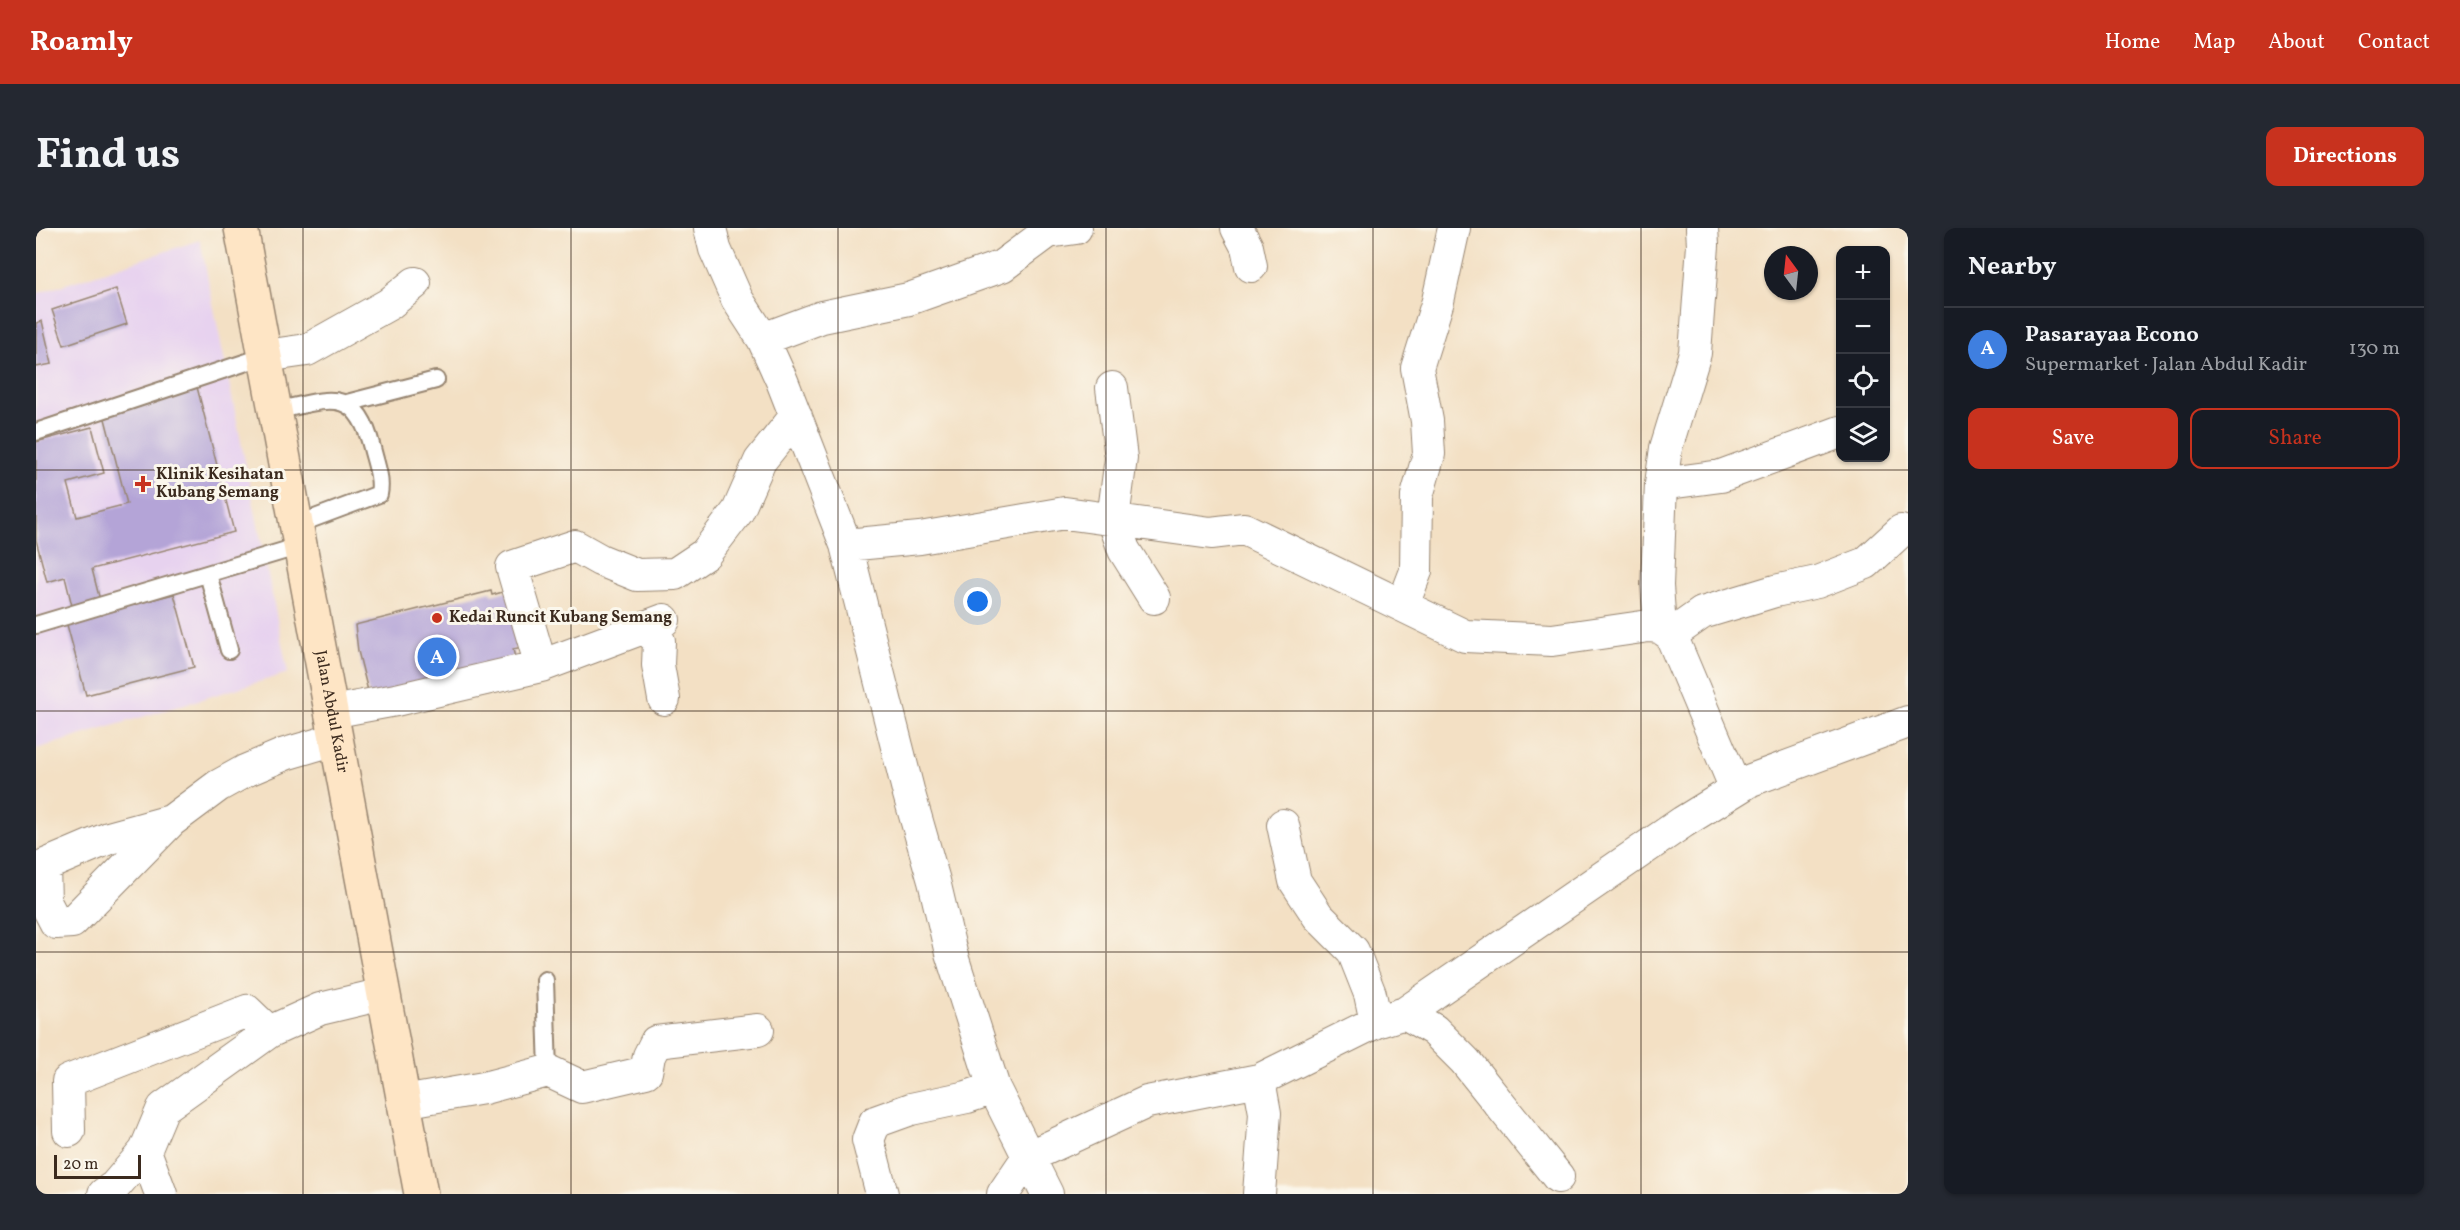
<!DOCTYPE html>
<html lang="en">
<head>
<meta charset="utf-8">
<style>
	:root { --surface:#171b24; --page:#242831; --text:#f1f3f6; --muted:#9ea1a6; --line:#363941; --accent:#c8321e }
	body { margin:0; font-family:Vollkorn,serif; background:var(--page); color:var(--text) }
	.controls { position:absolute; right:18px; top:18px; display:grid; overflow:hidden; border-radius:12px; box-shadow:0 2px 4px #0004 }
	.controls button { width:54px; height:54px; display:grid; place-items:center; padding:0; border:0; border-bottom:2px solid var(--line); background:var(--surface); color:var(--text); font:30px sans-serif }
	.compass { position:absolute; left:1728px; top:18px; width:54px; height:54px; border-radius:50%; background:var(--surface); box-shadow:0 2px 4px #0004; rotate:345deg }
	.scale { position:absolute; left:18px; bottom:15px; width:87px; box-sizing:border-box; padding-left:6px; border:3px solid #3b2a1e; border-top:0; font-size:16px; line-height:21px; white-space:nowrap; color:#3b2a1e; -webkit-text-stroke:4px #fbf7ec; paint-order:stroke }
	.you { position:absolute; left:942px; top:374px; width:21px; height:21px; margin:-15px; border:4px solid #fff; border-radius:50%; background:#1a73e8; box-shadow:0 0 0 9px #1a73e833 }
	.badge { display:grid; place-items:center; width:39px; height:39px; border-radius:50%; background:var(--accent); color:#fff; font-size:20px; font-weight:700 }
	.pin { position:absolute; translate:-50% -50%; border:3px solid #fff; box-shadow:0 2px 6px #0006 }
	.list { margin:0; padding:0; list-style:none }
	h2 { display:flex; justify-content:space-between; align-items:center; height:78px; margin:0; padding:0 24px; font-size:26px }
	h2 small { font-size:20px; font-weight:400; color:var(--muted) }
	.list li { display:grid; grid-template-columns:39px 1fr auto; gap:18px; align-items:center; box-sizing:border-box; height:84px; padding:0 24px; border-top:2px solid var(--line) }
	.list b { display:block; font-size:22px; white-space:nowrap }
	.list p { margin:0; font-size:20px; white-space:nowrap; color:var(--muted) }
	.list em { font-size:20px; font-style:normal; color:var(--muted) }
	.actions { display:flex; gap:12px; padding:18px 24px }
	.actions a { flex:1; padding:14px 0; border:2px solid var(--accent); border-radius:12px; text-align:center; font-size:21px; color:var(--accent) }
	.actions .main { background:var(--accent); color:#fff }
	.icon { flex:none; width:33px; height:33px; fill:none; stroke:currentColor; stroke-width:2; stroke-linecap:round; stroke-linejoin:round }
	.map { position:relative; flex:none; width:1872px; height:966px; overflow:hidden; border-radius:12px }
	header { display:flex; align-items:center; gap:36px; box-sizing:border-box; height:84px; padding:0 30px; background:var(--accent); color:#fff }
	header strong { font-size:28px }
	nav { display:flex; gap:33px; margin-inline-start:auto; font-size:21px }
	.intro { display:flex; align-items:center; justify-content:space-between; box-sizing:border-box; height:144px; padding:0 36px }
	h1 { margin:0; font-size:42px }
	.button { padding:15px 27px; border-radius:12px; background:var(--accent); color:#fff; font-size:21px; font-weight:700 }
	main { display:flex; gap:36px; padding:0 36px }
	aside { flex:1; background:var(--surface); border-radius:12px; box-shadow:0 2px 4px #0004 }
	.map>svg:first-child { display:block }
	.built { fill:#e7d2ef }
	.building { fill:#b4a4d7 }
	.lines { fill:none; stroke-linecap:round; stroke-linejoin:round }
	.service-casing { stroke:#978571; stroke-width:20 }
	.minor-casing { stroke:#978571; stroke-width:34 }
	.secondary-casing { stroke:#978571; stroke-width:36 }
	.service { stroke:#fff; stroke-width:16 }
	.minor { stroke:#fff; stroke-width:32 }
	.secondary { stroke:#fee5c5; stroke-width:33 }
	.grid { fill:none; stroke:#3b2a1e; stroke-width:1.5; stroke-opacity:0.55 }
	.poi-dot { fill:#c8321e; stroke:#fbf7ec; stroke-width:2 }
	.labels { text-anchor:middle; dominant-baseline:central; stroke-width:6; stroke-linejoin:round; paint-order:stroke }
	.poi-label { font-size:16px; font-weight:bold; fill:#3b2a1e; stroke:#fbf7ec; text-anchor:start }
	.street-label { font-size:16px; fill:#3b2a1e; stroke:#fbf7ec }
</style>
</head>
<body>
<header>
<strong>Roamly</strong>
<nav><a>Home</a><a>Map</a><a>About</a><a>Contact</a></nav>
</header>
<div class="intro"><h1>Find us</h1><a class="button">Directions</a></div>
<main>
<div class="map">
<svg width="1872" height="966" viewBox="0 0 1872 966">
	<rect width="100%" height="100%" fill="#fbf7ec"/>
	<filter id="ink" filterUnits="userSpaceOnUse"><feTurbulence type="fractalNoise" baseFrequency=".0167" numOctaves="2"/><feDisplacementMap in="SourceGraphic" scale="12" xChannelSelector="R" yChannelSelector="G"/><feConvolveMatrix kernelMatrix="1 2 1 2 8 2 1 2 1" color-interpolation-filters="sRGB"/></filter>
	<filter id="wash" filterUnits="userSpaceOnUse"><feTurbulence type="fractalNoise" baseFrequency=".008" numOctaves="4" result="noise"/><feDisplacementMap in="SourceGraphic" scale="24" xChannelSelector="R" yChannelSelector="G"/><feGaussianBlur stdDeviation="1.35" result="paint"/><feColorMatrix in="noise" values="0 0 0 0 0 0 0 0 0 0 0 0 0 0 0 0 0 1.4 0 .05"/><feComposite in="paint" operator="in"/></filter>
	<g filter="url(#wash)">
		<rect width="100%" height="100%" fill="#f3e0c4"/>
		<path class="built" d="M164 12 252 445 0 521V66Z"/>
		<g id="blocks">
			<path class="building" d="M80 61 91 96 28 117 16 82Z
				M6 93 16 136 0 139V95Z
				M161 159 198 304 56 341 67 384 138 366 158 439 50 467 30 393 39 390 29 349 11 354 0 312V214L56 199 68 245 32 255 41 289 91 276 67 183Z
				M474 362 491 418 477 421 480 435 334 471 322 423 319 397 455 363 456 367Z"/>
		</g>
	</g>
	<g filter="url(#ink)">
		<use href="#blocks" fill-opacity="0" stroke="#978571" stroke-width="1.5"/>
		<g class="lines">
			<defs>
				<path id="service" d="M311 175 400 152
					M239 183C291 172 320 156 336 220 340 236 346 251 343 266L260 297
					M0 204 229 128
					M172 346 193 422
					M0 397 264 318
					M509 752 512 843"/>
				<path id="minor" d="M674 0 679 21 701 71 727 111 746 153 810 317 873 566 898 653 915 725 958 860 1011 966
					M1201 0 1211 19 1215 38
					M1666 0 1667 17 1659 125 1630 220 1625 256 1685 248 1804 204
					M727 111 786 89 873 71 966 38 1012 4 1040 0
					M229 128 271 122 353 76 379 55
					M1076 160 1085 230 1077 291 1088 322 1118 370
					M810 317 884 310 1029 285 1175 305 1208 301 1429 408 1516 412 1613 398 1624 399 1635 407 1700 561
					M1367 377 1380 343 1381 268 1393 226 1391 193 1381 140 1402 73 1418 0
					M609 399 623 413 622 437 628 471
					M1624 399 1621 358 1625 256
					M1635 407 1666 385 1739 363 1781 354 1830 335 1865 303
					M505 438 476 339 539 318 564 332 601 347 639 346 669 326 702 283 724 233 760 188
					M295 484 360 472 505 438 628 392
					M1247 597 1259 653 1282 688 1317 723 1334 766 1340 794
					M8 639 9 674 20 695 36 694 134 594
					M0 641 73 610 135 593 182 558 209 543 249 526 300 511
					M1369 785 1398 802 1429 833 1522 949
					M1223 852 1229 885 1223 966
					M367 874 448 860 512 843 546 859 610 844 613 828 620 814 722 802
					M33 903 32 853 211 783 233 804
					M68 966 79 958 109 923
					M125 966 109 923 127 880 233 804 284 781 347 766
					M846 966 832 912 839 894 875 881 931 869 958 860
					M967 966 992 929 1111 874 1223 852 1340 794 1369 785 1647 594 1715 552 1872 494"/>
				<g id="secondary">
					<path id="s1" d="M205 0 385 966"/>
				</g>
			</defs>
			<use href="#service" class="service-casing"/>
			<use href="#minor" class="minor-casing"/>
			<use href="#secondary" class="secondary-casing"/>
			<use href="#service" class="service"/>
			<use href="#minor" class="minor"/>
			<use href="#secondary" class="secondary"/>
		</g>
	</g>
	<path class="grid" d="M267 0V966M535 0V966M802 0V966M1070 0V966M1337 0V966M1605 0V966M0 242H1872M0 483H1872M0 724H1872"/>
	<g class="poi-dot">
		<path d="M104 247h6v6h6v6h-6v6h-6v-6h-6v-6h6z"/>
		<circle cx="401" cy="390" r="6"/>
	</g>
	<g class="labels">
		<g class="poi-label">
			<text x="120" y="247">Klinik Kesihatan<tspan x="120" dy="18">Kubang Semang</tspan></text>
			<text x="413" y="390">Kedai Runcit Kubang Semang</text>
		</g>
		<g class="street-label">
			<text stroke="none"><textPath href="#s1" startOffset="492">Jalan Abdul Kadir</textPath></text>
		</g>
	</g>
</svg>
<div class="controls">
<button>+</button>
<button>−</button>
<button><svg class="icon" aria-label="locate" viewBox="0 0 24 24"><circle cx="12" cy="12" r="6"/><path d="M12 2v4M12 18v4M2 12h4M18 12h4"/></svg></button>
<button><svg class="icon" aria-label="layers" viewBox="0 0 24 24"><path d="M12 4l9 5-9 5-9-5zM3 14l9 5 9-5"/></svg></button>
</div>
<svg class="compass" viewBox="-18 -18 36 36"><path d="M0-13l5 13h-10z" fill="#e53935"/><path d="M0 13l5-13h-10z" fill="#9ea1a6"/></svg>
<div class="scale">20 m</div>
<div class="you"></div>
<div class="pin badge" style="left:401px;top:429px;background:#3f7fe0">A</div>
</div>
<aside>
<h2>Nearby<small></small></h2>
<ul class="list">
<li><span class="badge" style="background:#3f7fe0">A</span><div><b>Pasarayaa Econo</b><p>Supermarket · Jalan Abdul Kadir</p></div><em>130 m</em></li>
</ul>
<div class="actions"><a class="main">Save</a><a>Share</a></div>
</aside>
</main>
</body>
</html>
